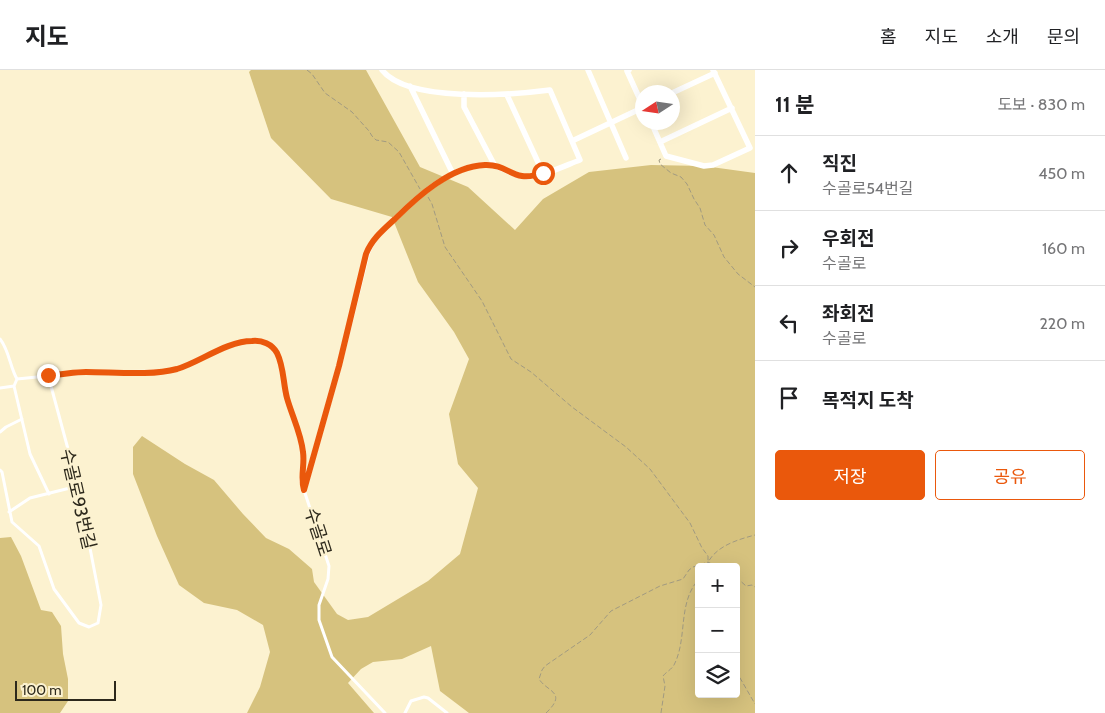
<!DOCTYPE html>
<html lang="ko">
<head>
<meta charset="utf-8">
<style>
	:root { --surface:#fff; --page:#f2f2f2; --text:#202124; --muted:#757577; --line:#e0e0e0; --accent:#ea580c }
	body { margin:0; font-family:Cabin,"Noto Sans KR",sans-serif; background:var(--page); color:var(--text) }
	.controls { position:absolute; right:15px; bottom:15px; display:grid; overflow:hidden; border-radius:5px; box-shadow:0 5px 20px #0002 }
	.controls button { width:45px; height:45px; display:grid; place-items:center; padding:0; border:0; border-bottom:1px solid var(--line); background:var(--surface); color:var(--text); font:25px sans-serif }
	.compass { position:absolute; left:635px; top:15px; width:45px; height:45px; border-radius:50%; background:var(--surface); box-shadow:0 5px 20px #0002; rotate:258deg }
	.scale { position:absolute; left:15px; bottom:12px; width:101px; box-sizing:border-box; padding-left:5px; border:2px solid #2d291c; border-top:0; font-size:14px; line-height:18px; white-space:nowrap; color:#2d291c; -webkit-text-stroke:4px #fcf2d0; paint-order:stroke }
	.stop { position:absolute; width:15px; height:15px; margin:-11px; border:4px solid #ea580c; border-radius:50%; background:#fff }
	.stop.end { background:#ea580c; border-color:#fff; box-shadow:0 1px 5px #0008 }
	.list { margin:0; padding:0; list-style:none }
	h2 { display:flex; justify-content:space-between; align-items:center; height:65px; margin:0; padding:0 20px; font-size:21px }
	h2 small { font-size:16px; font-weight:400; color:var(--muted) }
	.list li { display:grid; grid-template-columns:32px 1fr auto; gap:15px; align-items:center; box-sizing:border-box; height:75px; padding:0 20px; border-top:1px solid var(--line) }
	.list b { display:block; font-size:19px; white-space:nowrap }
	.list p { margin:0; font-size:16px; white-space:nowrap; color:var(--muted) }
	.list em { font-size:16px; font-style:normal; color:var(--muted) }
	.actions { display:flex; gap:10px; padding:15px 20px }
	.actions a { flex:1; padding:11px 0; border:1px solid var(--accent); border-radius:5px; text-align:center; font-size:18px; color:var(--accent) }
	.actions .main { background:var(--accent); color:#fff }
	.icon { flex:none; width:28px; height:28px; fill:none; stroke:currentColor; stroke-width:2; stroke-linecap:round; stroke-linejoin:round }
	.map { position:relative; flex:none; width:755px; height:643px; overflow:hidden }
	header { display:flex; align-items:center; gap:30px; box-sizing:border-box; height:70px; padding:0 25px; background:var(--surface); border-bottom:1px solid var(--line) }
	header strong { font-size:24px }
	nav { display:flex; gap:28px; margin-inline-start:auto; font-size:18px }
	main { display:flex }
	aside { flex:1; background:var(--surface) }
	.map>svg:first-child { display:block }
	.forest { fill:#d6c27e; fill-rule:evenodd }
	.lines { fill:none; stroke-linecap:round; stroke-linejoin:round }
	.path { stroke:#a19a81; stroke-width:1; stroke-dasharray:5 2.5; stroke-linecap:butt }
	.lane { stroke:#fff; stroke-width:3 }
	.street { stroke:#fff; stroke-width:5.5 }
	.route { stroke:#ea580c; stroke-width:6 }
	.labels { text-anchor:middle; dominant-baseline:central; stroke-width:4.5; stroke-linejoin:round; paint-order:stroke }
	.street-label { font-size:18px; fill:#2d291c; stroke:#fcf2d0 }
</style>
</head>
<body>
<header>
<strong>지도</strong>
<nav><a>홈</a><a>지도</a><a>소개</a><a>문의</a></nav>
</header>
<main>
<div class="map">
<svg width="755" height="643" viewBox="0 0 755 643">
	<rect width="100%" height="100%" fill="#fcf2d0"/>
	<path class="forest" d="M251 0H366L420 97 468 117 515 160 543 129 589 102 651 95 704 96 755 103V643H469L440 621 431 576 402 589 373 592 361 599 348 613 374 643H247L260 617 270 582 263 555 237 540 204 533 179 515 157 466 133 404V377L142 366 185 394 214 410 243 444 266 468 289 479 312 499 314 512 337 544 348 550 368 547 428 511 460 484 478 418 458 394 449 344 469 289 454 262 418 212 392 147 331 129 271 68 249 2ZM699 497H736V624H699Z
		M11 467 21 486 41 540 52 542 61 556 63 584 68 609V631L60 643H0V468Z"/>
	<g class="lines">
		<path class="path" d="M307 0 312 4 325 23 352 42 369 61 372 66 376 70 388 72 399 82 420 119
			M661 89 659 90 660 94 671 103 681 107 687 114 694 129 700 138 705 155 714 165 724 187 738 204 755 217
			M428 127 432 134 445 177 482 231 511 289 531 302 572 337 626 377 650 399 690 453 702 478 708 486V497
			M706 497C713 477 736 470 755 465
			M736 507 746 516 752 515 755 517
			M736 601 755 634
			M546 643C568 622 547 622 539 609L542 600 545 596 590 565 611 541 660 516 683 509 689 500 693 497 708 492 717 497
			M661 643 665 616 663 606C666 602 671 600 674 595 688 568 677 533 699 509"/>
		<path class="lane" d="M0 269C9 280 10 297 17 309
			M14 316 30 384 49 424
			M0 318 14 316 17 309 87 302 167 301 183 297 207 285 242 272 257 271 264 272 272 276 280 290 288 330 301 369 304 386 301 411 329 496 328 509 319 535V550L332 587 385 643
			M0 362 6 357 22 349
			M0 400 2 402 12 452 39 476 54 519 79 553 89 557 98 553 101 535 78 416 48 305
			M9 442 30 428 78 416
			M405 643 411 631 424 627 428 628 447 643"/>
		<path class="street" d="M588 0 626 88
			M629 0 627 1 642 34
			M410 16 453 104
			M672 23 715 3
			M464 24V37L495 96
			M507 25 543 103
			M651 52 666 86 704 96 713 95 750 78 713 0
			M572 71 642 38
			M660 72 732 38
			M304 420 339 296 367 184C372 169 383 160 395 149 417 127 452 95 485 95 499 94 509 104 522 106 536 110 566 95 580 90L550 20C511 25 408 33 382 0"/>
	</g>
	<g class="lines">
		<path class="route" d="M48 305C61 305 73 302 86 302 113 302 151 306 177 299 200 292 227 271 252 271 262 270 272 274 277 283 284 297 283 313 287 328 292 346 301 363 303 382 305 395 300 407 304 420L339 296 366 184C372 169 383 160 395 149 417 127 451 96 485 95 510 94 512 114 543 103"/>
	</g>
	<g class="labels">
		<g class="street-label">
			<text transform="translate(78 429) rotate(77)">수골로93번길</text>
			<text transform="translate(318 462) rotate(72)">수골로</text>
		</g>
	</g>
</svg>
<div class="controls">
<button>+</button>
<button>−</button>
<button><svg class="icon" aria-label="layers" viewBox="0 0 24 24"><path d="M12 4l9 5-9 5-9-5zM3 14l9 5 9-5"/></svg></button>
</div>
<svg class="compass" viewBox="-18 -18 36 36"><path d="M0-13l5 13h-10z" fill="#e53935"/><path d="M0 13l5-13h-10z" fill="#757577"/></svg>
<div class="scale">100 m</div>
<div class="stop" style="left:543px;top:103px"></div>
<div class="stop end" style="left:48px;top:305px"></div>
</div>
<aside>
<h2>11 분<small>도보 · 830 m</small></h2>
<ul class="list">
<li><svg class="icon" aria-label="ahead" viewBox="0 0 24 24"><path d="M12 20V5M6 11l6-6 6 6"/></svg><div><b>직진</b><p>수골로54번길</p></div><em>450 m</em></li>
<li><svg class="icon" aria-label="right" viewBox="0 0 24 24"><path d="M7 20v-9h11M14 6l5 5-5 5"/></svg><div><b>우회전</b><p>수골로</p></div><em>160 m</em></li>
<li><svg class="icon" aria-label="left" viewBox="0 0 24 24"><path d="M17 20v-9H6M10 6l-5 5 5 5"/></svg><div><b>좌회전</b><p>수골로</p></div><em>220 m</em></li>
<li><svg class="icon" aria-label="arrive" viewBox="0 0 24 24"><path d="M6 21V4h12l-3 4 3 4H6"/></svg><div><b>목적지 도착</b></div></li>
</ul>
<div class="actions"><a class="main">저장</a><a>공유</a></div>
</aside>
</main>
</body>
</html>
